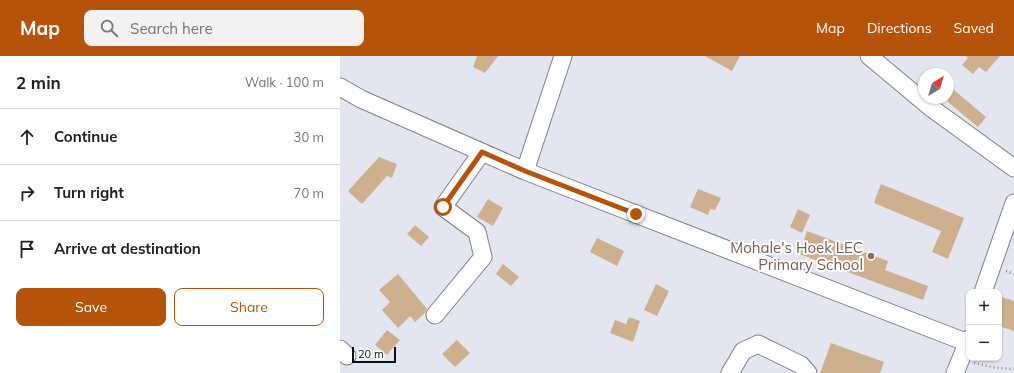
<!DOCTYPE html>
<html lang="en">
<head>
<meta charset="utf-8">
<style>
	:root { --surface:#fff; --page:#f2f2f2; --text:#202124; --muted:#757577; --line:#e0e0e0; --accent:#b45309 }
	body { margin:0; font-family:Mulish,sans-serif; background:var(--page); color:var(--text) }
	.controls { position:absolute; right:12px; bottom:12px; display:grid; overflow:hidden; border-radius:8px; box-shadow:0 1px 3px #0004 }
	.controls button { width:36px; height:36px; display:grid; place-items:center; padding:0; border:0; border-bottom:1px solid var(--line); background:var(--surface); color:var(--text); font:20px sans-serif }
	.compass { position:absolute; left:578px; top:12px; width:36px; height:36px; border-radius:50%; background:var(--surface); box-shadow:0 1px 3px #0004; rotate:38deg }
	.scale { position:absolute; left:12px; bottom:10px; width:44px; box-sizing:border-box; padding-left:4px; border:2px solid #0d0e12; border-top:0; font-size:11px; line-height:14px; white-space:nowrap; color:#0d0e12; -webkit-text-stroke:3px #fff; paint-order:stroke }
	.stop { position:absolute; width:12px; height:12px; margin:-9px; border:3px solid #b45309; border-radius:50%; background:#fff }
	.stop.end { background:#b45309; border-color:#fff; box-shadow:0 1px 4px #0008 }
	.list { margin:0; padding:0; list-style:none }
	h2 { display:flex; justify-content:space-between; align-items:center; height:52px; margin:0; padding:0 16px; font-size:17px }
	h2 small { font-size:13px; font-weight:400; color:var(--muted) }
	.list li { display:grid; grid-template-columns:26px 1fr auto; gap:12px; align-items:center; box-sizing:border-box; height:56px; padding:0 16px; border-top:1px solid var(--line) }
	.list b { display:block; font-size:15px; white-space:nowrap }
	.list em { font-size:13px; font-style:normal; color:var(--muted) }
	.actions { display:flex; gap:8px; padding:12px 16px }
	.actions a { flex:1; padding:9px 0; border:1px solid var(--accent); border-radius:8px; text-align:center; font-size:14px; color:var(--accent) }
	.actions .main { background:var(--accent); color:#fff }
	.icon { flex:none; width:22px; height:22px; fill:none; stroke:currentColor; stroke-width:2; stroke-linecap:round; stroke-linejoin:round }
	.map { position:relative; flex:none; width:674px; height:317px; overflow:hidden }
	header { display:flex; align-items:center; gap:24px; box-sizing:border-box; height:56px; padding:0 20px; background:var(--accent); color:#fff }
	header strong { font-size:19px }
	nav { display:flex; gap:22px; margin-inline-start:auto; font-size:14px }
	.search { width:280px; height:36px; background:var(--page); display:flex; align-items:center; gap:10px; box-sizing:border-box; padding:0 14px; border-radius:8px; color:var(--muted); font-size:15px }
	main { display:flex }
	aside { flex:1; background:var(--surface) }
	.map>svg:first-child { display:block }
	.building { fill:#ceb08f }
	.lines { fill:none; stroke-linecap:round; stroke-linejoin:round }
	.minor-casing { stroke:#7e818a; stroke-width:19 }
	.path { stroke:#888a92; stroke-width:2.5; stroke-dasharray:1 3; stroke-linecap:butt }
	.minor { stroke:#fff; stroke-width:17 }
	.route { stroke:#b45309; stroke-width:5 }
	.education-dot { fill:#8d6e63; stroke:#fff; stroke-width:1.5 }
	.labels { text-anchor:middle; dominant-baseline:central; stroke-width:4; stroke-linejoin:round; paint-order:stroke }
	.education-label { font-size:15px; fill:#785e54; stroke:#fff; text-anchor:end }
</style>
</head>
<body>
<header>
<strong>Map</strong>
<div class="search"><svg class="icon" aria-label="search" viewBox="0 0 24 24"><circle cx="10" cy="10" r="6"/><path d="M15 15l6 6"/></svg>Search here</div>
<nav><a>Map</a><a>Directions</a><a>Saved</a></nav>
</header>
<main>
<aside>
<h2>2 min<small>Walk · 100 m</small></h2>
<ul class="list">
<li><svg class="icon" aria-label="ahead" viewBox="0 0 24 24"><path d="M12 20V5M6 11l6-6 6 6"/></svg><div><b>Continue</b></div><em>30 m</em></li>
<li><svg class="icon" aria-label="right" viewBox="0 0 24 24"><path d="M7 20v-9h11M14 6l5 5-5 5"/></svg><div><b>Turn right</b></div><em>70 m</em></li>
<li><svg class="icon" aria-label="arrive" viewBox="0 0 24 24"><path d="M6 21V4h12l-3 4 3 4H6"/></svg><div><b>Arrive at destination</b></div></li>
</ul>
<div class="actions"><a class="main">Save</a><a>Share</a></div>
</aside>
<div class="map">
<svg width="674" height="317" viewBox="0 0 674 317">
	<rect width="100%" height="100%" fill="#e3e6f1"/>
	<path class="building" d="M137 0H158L145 17 133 11Z
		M365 0H400L392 15Z
		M626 0H660L646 16 639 11 633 18 622 9 628 2Z
		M608 29 646 61 638 71 608 46Z
		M39 101 57 108 52 122 47 120 22 148 8 135Z
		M541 128 624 162 608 203 592 196 601 175 534 147Z
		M358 133 381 142 375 154 370 153 368 159 350 151Z
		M148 143 163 152 153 170 137 161Z
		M458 153 470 159 462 177 450 171Z
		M75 169 89 181 81 190 67 178Z
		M467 175 548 205 545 214 588 230 583 244 459 198Z
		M257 182 284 195 277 210 250 196Z
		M163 208 179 221 171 230 156 218Z
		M58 218 87 253 85 257 75 266 70 260 58 272 42 254 50 246 39 234Z
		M316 228 329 235 317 260 304 254Z
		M661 241 674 245V275L659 270V248Z
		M289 261 300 265 293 286 270 277 275 264 286 268Z
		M47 274 60 284 47 299 35 289Z
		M117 284 130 297 115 311 102 298Z
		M491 287 544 306 540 317H480Z"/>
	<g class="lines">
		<defs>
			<path id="minor" d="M529 0 590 51 674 112
				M0 31 21 43 185 115 628 287
				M185 115 223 0
				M643 236 674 147
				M95 259 143 201 137 176 103 151 142 96
				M0 293 7 300
				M390 317 403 295 418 288 461 309 468 317
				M615 317 629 283"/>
		</defs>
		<use href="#minor" class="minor-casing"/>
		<path class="path" d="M666 215 674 218
			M634 307 657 312 674 313"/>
		<use href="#minor" class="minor"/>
	</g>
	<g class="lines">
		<path class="route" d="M103 151 142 96 185 115 296 158"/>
	</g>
	<circle class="education-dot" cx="531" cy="200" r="4"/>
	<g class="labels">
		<g class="education-label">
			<text x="523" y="191">Mohale's Hoek LEC<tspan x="523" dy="17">Primary School</tspan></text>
		</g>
	</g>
</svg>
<div class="controls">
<button>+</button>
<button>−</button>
</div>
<svg class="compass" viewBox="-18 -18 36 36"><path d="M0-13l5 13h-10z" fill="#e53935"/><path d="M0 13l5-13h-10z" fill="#757577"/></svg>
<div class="scale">20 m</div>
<div class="stop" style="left:103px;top:151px"></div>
<div class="stop end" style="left:296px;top:158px"></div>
</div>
</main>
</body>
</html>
